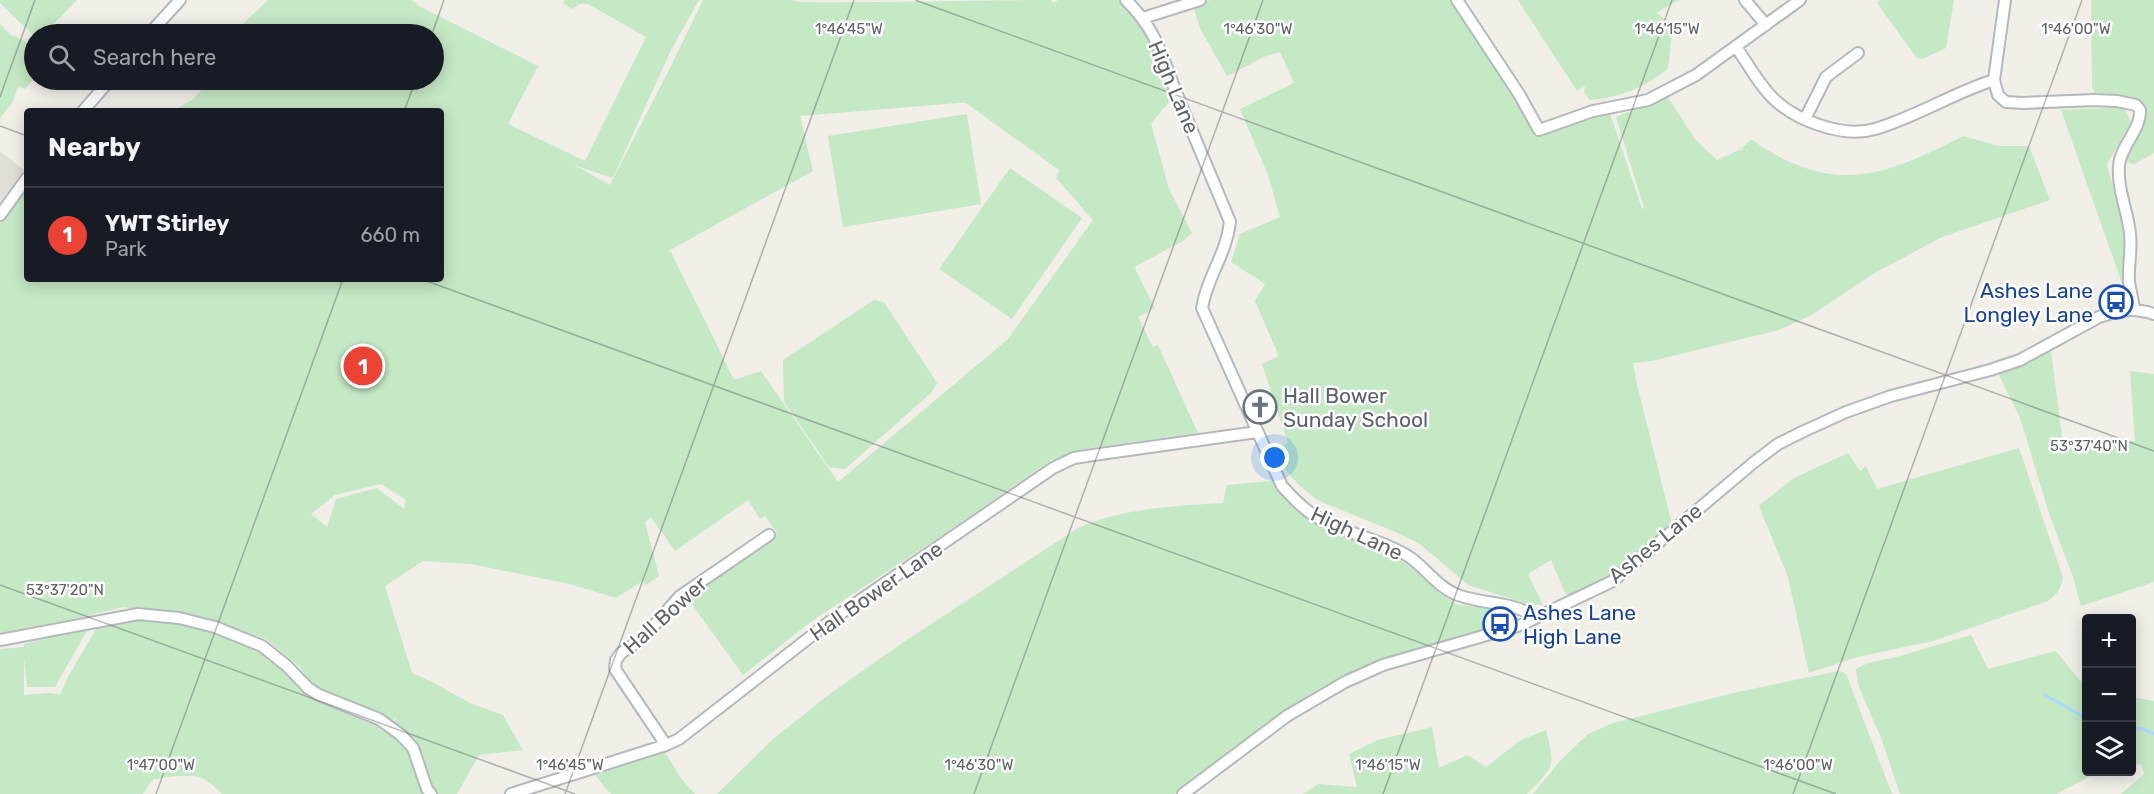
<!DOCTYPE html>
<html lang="en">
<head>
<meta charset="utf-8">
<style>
	:root { --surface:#171b24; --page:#20242c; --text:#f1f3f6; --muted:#9ea1a6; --line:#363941; --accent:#ea4335 }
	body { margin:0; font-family:Rubik,sans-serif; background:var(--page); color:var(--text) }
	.controls { position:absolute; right:18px; bottom:18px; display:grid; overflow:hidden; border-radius:6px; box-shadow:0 3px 15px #0003 }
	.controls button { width:54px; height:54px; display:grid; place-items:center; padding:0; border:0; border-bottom:2px solid var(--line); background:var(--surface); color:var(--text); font:30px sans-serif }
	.you { position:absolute; left:1275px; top:458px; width:21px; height:21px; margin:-15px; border:4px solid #fff; border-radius:50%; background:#1a73e8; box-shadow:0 0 0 9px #1a73e833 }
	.badge { display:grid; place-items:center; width:39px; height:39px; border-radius:50%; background:var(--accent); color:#fff; font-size:20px; font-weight:700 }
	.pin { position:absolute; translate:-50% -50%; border:3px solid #fff; box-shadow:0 2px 6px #0006 }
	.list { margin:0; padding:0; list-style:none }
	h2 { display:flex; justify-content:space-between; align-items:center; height:78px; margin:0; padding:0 24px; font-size:26px }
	h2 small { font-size:20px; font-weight:400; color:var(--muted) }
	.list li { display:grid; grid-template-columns:39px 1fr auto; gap:18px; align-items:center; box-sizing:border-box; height:96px; padding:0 24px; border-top:2px solid var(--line) }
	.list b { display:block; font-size:22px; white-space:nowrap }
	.list p { margin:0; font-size:20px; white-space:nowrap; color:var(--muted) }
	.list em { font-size:20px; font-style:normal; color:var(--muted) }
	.icon { flex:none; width:33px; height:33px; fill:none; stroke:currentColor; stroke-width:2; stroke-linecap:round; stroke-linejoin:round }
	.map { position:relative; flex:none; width:2154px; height:794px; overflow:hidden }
	.search { position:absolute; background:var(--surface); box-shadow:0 3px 15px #0003; left:24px; top:24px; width:420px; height:66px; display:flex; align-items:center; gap:15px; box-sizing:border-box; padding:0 21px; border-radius:33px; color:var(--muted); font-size:22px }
	.panel { position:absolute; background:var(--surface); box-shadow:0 3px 15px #0003; left:24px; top:108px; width:420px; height:174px; border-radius:6px }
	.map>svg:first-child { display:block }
	.education { fill:#e1ded6 }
	.green { fill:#c5e8c5; fill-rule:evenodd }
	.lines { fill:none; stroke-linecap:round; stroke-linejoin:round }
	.stream { stroke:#aadaff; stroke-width:3 }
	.minor-casing { stroke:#b5b8bc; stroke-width:14 }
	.minor { stroke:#fff; stroke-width:10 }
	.ticks { fill:none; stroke:#5f6368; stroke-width:1.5; stroke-opacity:0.45 }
	.labels { text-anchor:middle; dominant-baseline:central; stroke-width:5; stroke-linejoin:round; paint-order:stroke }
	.street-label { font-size:21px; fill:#5f6368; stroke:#fff }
	.transit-label { font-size:21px; fill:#164399; stroke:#fff; text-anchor:end }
	.worship-label { font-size:21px; fill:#5b616d; stroke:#fff; text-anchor:start }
	.ticks-label { font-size:15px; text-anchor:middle; fill:#5f6368; stroke:#fff; stroke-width:5; stroke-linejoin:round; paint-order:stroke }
</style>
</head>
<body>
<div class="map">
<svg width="2154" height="794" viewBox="0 0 2154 794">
	<rect width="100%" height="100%" fill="#f1efe8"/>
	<path class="education" d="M0 151 24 170 0 202Z"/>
	<path class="green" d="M0 0H77L44 34 34 36 0 3Z
		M268 0H412L419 6 538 66 508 124 585 161 646 37 588 4H580L572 9 563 3 565 0H699L671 50 613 178 574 165 610 185 671 66 703 0H791L800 2C883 3 967 0 1051 0L1053 3 1058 0H1118L1143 23 1175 97 1162 110 1151 124 1169 189 1192 233 1183 241 1136 266 1135 269 1155 308 1138 317 1153 347 1158 345 1198 433 1090 448 1051 460 950 530 812 621 743 675 686 596 777 533 765 516 760 519 748 500 675 551 651 517 645 522 659 576 646 585 643 581 616 598 570 584 471 564 423 561 385 586 412 673 432 682 470 703 503 715 523 750 479 755 457 794H436L417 745 394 726 396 717 390 724 320 690 310 681 300 667 266 639 229 626 174 613 123 607 0 637V224L27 186V279H441V111H172L192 100 211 80H434V34H232ZM958 103H966L1059 170 1056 178 1093 220 1008 339 838 482 761 371 734 380 670 250 813 171 800 116ZM381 484 406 500 404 509 377 488 336 499 327 527 311 514 335 495Z
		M1211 0H1455L1539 133 1592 114 1610 113 1642 209 1644 208 1616 117 1667 96 1695 139 1717 160 1739 150 1740 151 1751 139C1831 196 1882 178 1963 136L1999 146H2029L2050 200 1942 237 1873 274 1810 316 1779 330 1652 361 1633 363 1638 389 1672 524C1641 552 1610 584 1569 595L1565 593 1551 560 1528 574 1543 605H1532L1468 585 1420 544 1393 531 1317 500 1299 485 1287 472 1275 448 1288 443 1262 364 1279 356 1255 301 1265 284 1231 262 1240 234 1280 217 1268 175 1240 109 1294 83 1280 52 1266 56 1227 76 1201 30 1192 4Z
		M1518 0H1679L1656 13 1671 23 1672 34 1668 68C1647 87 1618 98 1590 100L1584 92 1585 86 1577 91Z
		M1881 0H1954L1946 48 1922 59 1916 57 1877 3Z
		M2091 0H2154V153L2133 165 2125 159C2132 143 2141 130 2148 114L2143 107 2097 96 2092 87Z
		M0 24 11 35 25 41 29 46 34 49V79L25 89 19 87 17 89 12 103 0 118Z
		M2123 107 2131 122 2107 164 2126 235 2124 289 2061 110Z
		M967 114 981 204 843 227 828 136Z
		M1010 168 1082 218 1012 319 939 269Z
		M874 300 884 302 937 383 932 392 845 469 829 467 784 402 783 360Z
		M2051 351 2063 444 2135 441 2130 371 2154 374V582L2081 606 2073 577 2049 513 2020 418 1999 375Z
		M2019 448 2063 578C2061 589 2057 594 2048 601L1933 641 1857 657 1809 673 1788 577 1759 506 1792 479 1848 453 1860 471 1866 466 1877 489Z
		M1272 481 1292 505 1314 520 1342 535 1376 547 1396 557 1420 574 1438 592 1458 605 1508 610 1513 612V621L1506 625 1397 655 1362 667 1320 688 1199 774 1175 794H717L773 739 831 693 908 639 1078 528C1123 508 1175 506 1223 503L1227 485Z
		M138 617 208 628 267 654 292 675 392 731 407 748 426 794H222C216 788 208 780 199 777 187 774 164 777 152 780L143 794H0V649L24 647V644L89 627 55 687H27L24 657V695L51 693 60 695 69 675 99 624Z
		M1971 635 1988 669 2056 651 2086 688V772H2098L2056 794H1900L1881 738 1858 685 1856 669 1868 663 1900 656Z
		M1839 671 1846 674 1892 794H1533L1561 760 1588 734 1613 723 1742 691Z
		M2132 697 2154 701V794H2121L2144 774 2141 764 2132 765Z
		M1432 727 1439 768 1468 755 1486 767 1521 740 1546 730C1556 769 1554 765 1527 794H1303L1318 784 1357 787 1349 754 1378 740Z
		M664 751 681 778 695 794H611L591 771Z"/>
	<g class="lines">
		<path class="stream" d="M2045 695 2086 718
			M2132 728 2143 729 2154 734"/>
		<defs>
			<path id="minor" d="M1126 0C1159 33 1161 56 1178 97 1195 139 1213 180 1230 222 1226 256 1207 276 1202 308L1282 486C1292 497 1302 508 1315 516 1344 534 1379 538 1408 556 1425 567 1438 588 1458 595 1486 605 1511 601 1536 617
				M1457 0 1519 94 1539 130 1593 111 1648 100 1696 75 1800 0
				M1745 0 1766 25
				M2005 0 1994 80 1998 95 2006 102 2023 103 2094 100 2117 101 2136 105 2140 110C2141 130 2121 145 2119 165 2117 190 2128 211 2130 234 2132 250 2128 266 2129 281 2130 290 2133 300 2134 309
				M1143 18 1200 0
				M149 34 180 0
				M1736 47C1749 65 1760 87 1777 102 1800 122 1845 138 1875 129 1916 117 1953 93 1994 80
				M83 111 110 80
				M1805 119 1826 77 1858 53
				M0 215 27 178
				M0 640 138 614 179 618 215 627 262 646 287 666 308 688 319 695 379 719 401 735 413 748 427 789 431 794
				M666 745 615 669 616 660 621 653 643 638 680 596 769 535
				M511 794 666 745 679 739 837 616 1053 468 1074 458 1100 454 1257 432
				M1183 794 1287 716 1345 682 1383 665 1521 625 1613 581 1753 463 1778 444 1802 432 1846 412 1891 396 1990 370 2020 360 2099 317C2120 310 2132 307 2154 314"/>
		</defs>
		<use href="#minor" class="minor-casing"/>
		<use href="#minor" class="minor"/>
	</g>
	<path class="ticks" d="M915 0 2154 451M432 34 444 0M0 97 35 0M404 111 416 80M0 126 27 136M421 279 1836 794M0 585 575 794M156 794 343 279M565 794 854 0M974 794 1263 0M1383 794 1672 0M1793 794 2082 0"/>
	<defs>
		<symbol id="bus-ring" viewBox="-11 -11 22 22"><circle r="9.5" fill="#fff" stroke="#1a4fb4" stroke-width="1.5"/><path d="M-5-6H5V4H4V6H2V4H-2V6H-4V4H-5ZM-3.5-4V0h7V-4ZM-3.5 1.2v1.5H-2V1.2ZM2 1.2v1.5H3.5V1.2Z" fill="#1a4fb4"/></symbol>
		<symbol id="church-ring" viewBox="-11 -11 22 22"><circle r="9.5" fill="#fff" stroke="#6b7280" stroke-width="1.5"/><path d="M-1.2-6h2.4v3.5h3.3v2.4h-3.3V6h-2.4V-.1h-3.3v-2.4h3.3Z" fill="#6b7280"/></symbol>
	</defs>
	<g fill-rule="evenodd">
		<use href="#bus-ring" x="2097" y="283" width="38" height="38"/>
		<use href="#church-ring" x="1241" y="388" width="38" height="38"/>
		<use href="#bus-ring" x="1481" y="605" width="38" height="38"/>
	</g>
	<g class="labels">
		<g class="street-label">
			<text transform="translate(1174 87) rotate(67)">High Lane</text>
			<text transform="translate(1357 533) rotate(25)">High Lane</text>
			<text transform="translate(1655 543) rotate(-39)">Ashes Lane</text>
			<text transform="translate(876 591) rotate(-35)">Hall Bower Lane</text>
			<text transform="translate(665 615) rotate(-42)">Hall Bower</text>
		</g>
		<g class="transit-label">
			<text x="2093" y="290">Ashes Lane<tspan x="2093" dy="24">Longley Lane</tspan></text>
			<text x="1523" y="612" text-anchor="start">Ashes Lane<tspan x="1523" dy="24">High Lane</tspan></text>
		</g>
		<g class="worship-label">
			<text x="1283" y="395">Hall Bower<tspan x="1283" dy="24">Sunday School</tspan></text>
		</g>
	</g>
	<g class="ticks-label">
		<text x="849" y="34">1°46'45"W</text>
		<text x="1258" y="34">1°46'30"W</text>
		<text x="1667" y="34">1°46'15"W</text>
		<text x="2076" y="34">1°46'00"W</text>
		<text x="2089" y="451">53°37'40"N</text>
		<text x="65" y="595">53°37'20"N</text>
		<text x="161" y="770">1°47'00"W</text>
		<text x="570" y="770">1°46'45"W</text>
		<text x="979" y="770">1°46'30"W</text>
		<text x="1388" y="770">1°46'15"W</text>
		<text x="1798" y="770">1°46'00"W</text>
	</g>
</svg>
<div class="controls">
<button>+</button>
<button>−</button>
<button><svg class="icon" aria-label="layers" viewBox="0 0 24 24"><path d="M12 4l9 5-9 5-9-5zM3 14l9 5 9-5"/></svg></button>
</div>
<div class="you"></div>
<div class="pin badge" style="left:363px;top:366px">1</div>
<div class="search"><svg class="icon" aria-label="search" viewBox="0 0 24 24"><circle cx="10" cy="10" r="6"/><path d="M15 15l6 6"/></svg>Search here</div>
<section class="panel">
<h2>Nearby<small></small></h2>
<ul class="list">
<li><span class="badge">1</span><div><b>YWT Stirley</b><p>Park</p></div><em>660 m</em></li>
</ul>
</section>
</div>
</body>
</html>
